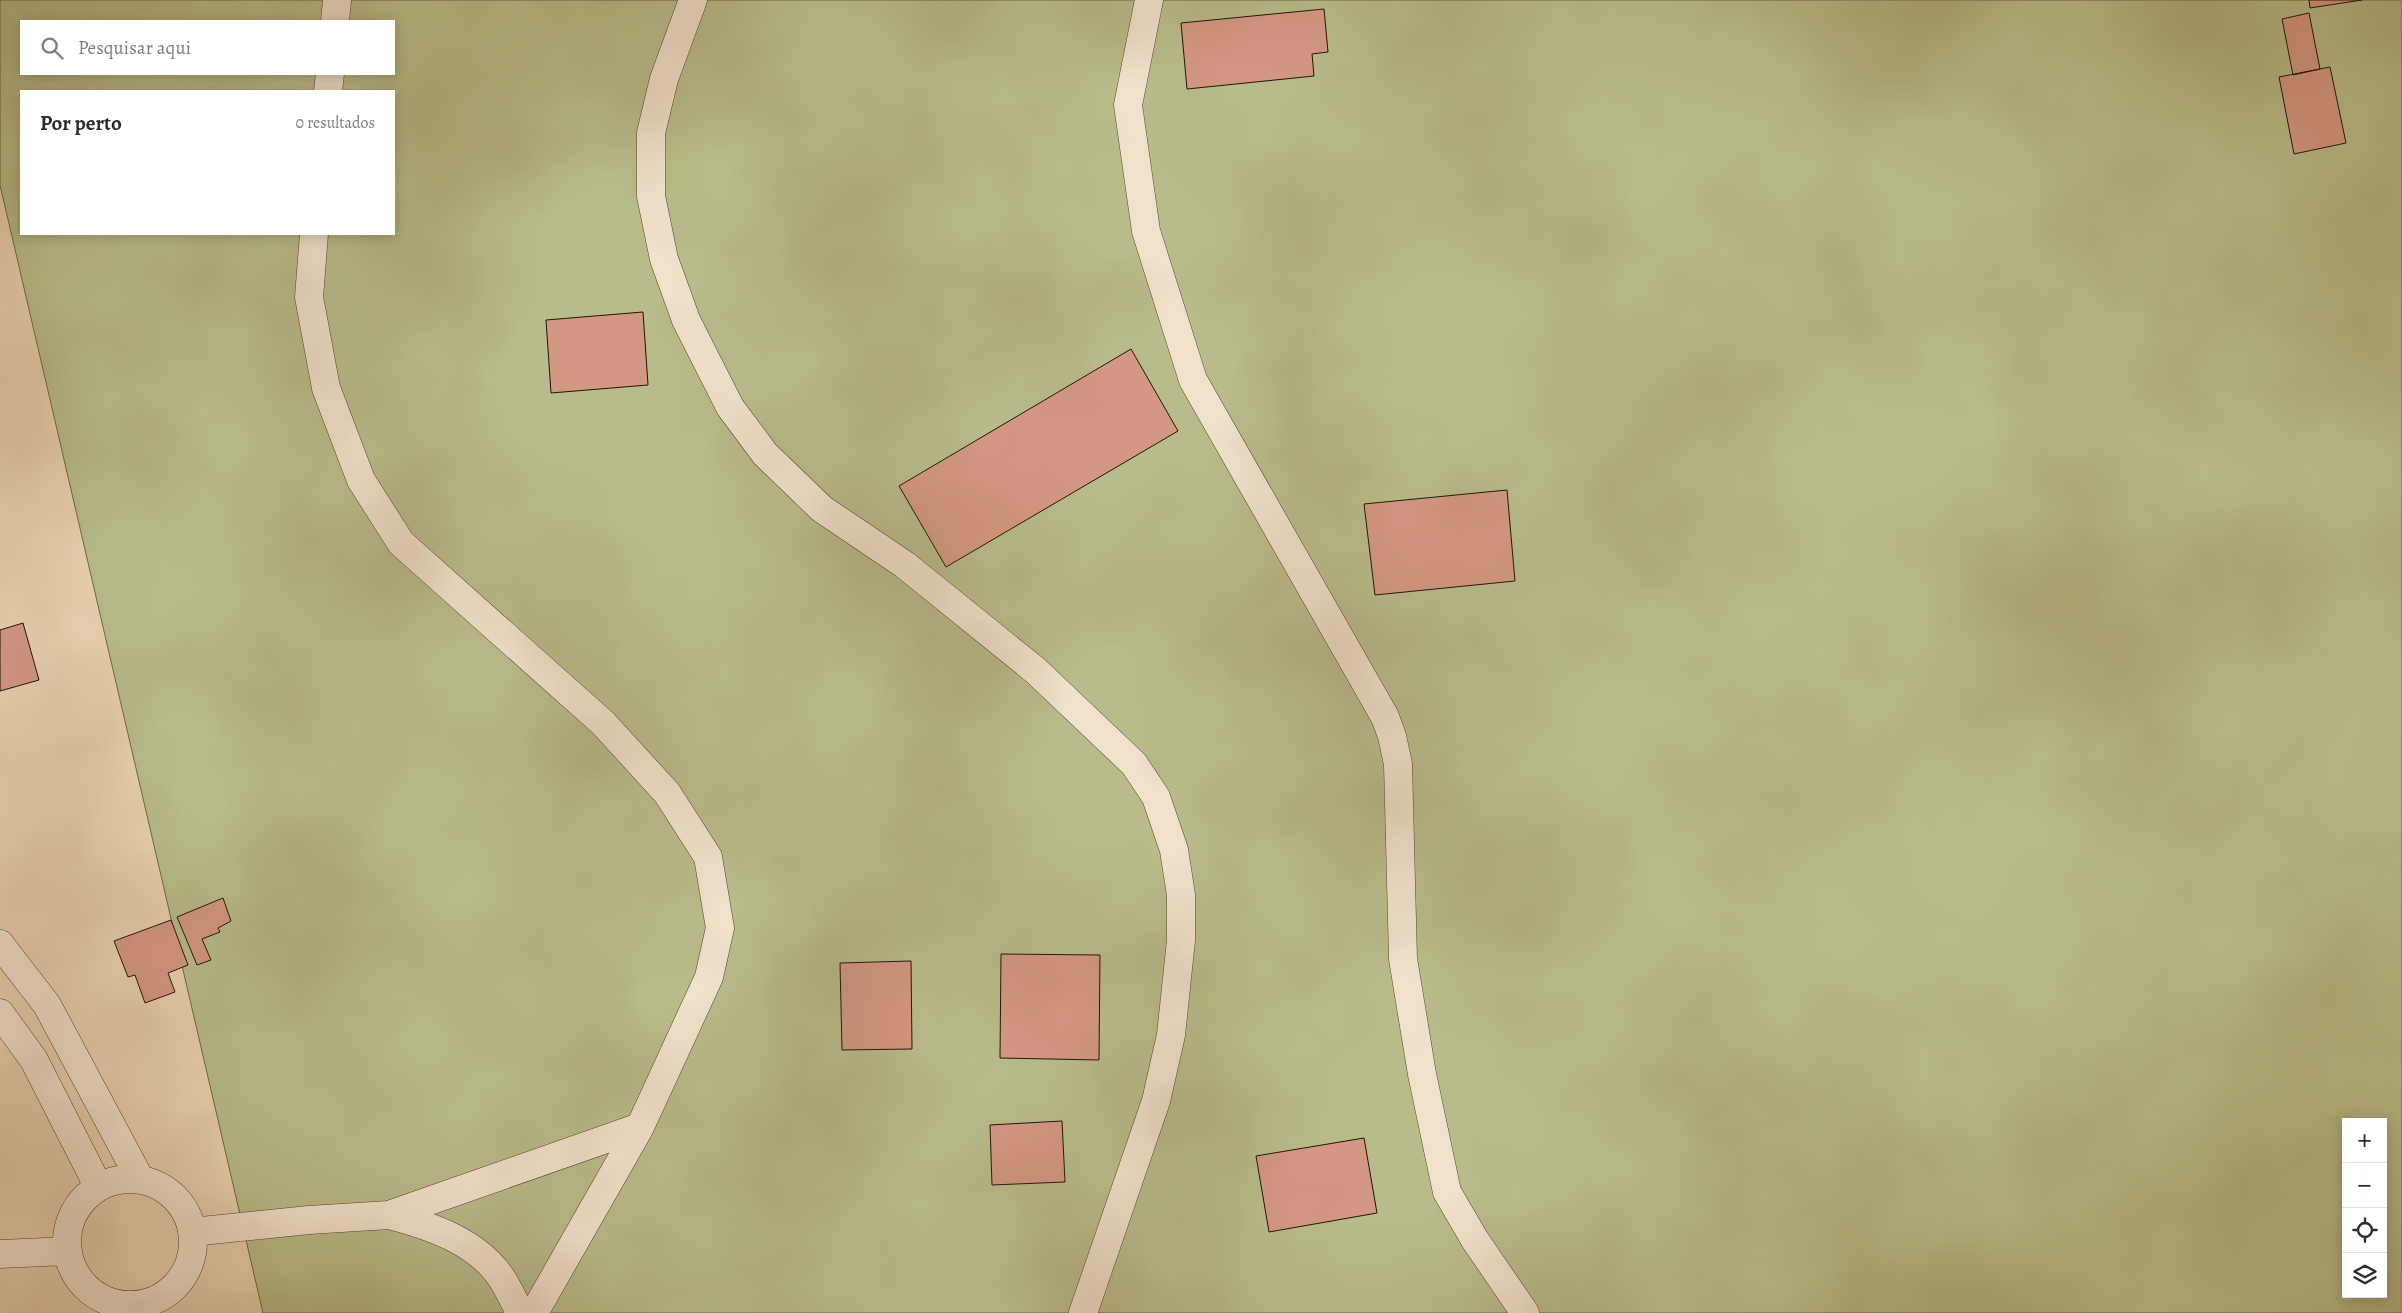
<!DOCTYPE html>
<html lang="pt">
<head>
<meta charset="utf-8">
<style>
	:root { --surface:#fff; --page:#f7f7f7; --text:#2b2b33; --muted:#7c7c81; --line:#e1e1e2 }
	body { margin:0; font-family:Alegreya,serif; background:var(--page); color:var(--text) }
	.controls { position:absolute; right:15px; bottom:15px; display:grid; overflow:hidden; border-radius:0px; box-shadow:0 2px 12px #0003 }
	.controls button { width:45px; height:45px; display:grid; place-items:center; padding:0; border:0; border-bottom:1px solid var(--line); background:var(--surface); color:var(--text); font:25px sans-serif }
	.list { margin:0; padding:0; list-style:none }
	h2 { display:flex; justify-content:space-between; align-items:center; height:65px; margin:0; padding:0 20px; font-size:21px }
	h2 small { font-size:16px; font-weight:400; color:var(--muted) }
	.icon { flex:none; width:28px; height:28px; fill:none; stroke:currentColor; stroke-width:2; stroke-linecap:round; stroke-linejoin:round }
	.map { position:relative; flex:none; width:2402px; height:1313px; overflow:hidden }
	.search { position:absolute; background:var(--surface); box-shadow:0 2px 12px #0003; left:20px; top:20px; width:375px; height:55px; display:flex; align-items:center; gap:12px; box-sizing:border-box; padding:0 18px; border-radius:0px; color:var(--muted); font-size:19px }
	.panel { position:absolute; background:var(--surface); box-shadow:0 2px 12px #0003; left:20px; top:90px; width:375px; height:145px; border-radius:0px }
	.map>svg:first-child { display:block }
	.green { fill:#b8bb8a; stroke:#6e6749; fill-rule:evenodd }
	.building { fill:#d39882; stroke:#251308 }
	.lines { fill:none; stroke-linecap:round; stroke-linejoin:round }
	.minor-casing { stroke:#564232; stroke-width:29 }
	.minor { stroke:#f0e1cb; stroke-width:28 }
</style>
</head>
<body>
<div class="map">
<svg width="2402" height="1313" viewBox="0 0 2402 1313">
	<rect width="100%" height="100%" fill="#e8d1af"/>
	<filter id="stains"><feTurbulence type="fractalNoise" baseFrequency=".004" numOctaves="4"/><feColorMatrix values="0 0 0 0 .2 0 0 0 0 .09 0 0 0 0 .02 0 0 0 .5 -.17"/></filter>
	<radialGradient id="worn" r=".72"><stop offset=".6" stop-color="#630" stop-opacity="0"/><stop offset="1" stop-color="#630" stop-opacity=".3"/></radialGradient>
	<path class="green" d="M0 0H2402V1313H263L0 185ZM21 21H394V74H21ZM21 91H394V234H21ZM2346 1122H2383V1294H2346Z"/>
	<path class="building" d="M2309 0H2362L2310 8Z
		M1324 9 1328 52 1312 54 1314 76 1187 89 1181 23Z
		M2309 13 2320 69 2293 75 2282 19Z
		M2330 67 2346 143 2294 154 2279 77Z
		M643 312 648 385 551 393 546 320Z
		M1131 349 1178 431 946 567 899 486Z
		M1507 490 1515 581 1375 595 1364 504Z
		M23 623 39 680 0 691V630Z
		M223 898 231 921 218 928 220 932 202 939 211 960 197 965 177 917Z
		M171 920 188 965 168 973 175 992 145 1003 135 975 128 977 114 941Z
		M1001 954 1100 955 1099 1060 1000 1058Z
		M911 961 912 1049 842 1050 840 963Z
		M1062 1121 1065 1182 992 1185 990 1125Z
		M1364 1138 1377 1213 1269 1232 1256 1156Z"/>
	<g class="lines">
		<defs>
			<path id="minor" d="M693 0 664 79 651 133V196L664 259 686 320 730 407 765 454 822 509 905 565 1035 670 1134 764 1156 797 1174 850 1181 895V940L1171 1035 1156 1101 1083 1313
				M1149 0 1128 105 1146 231 1193 380 1385 717 1392 736 1398 764 1403 959 1422 1074 1447 1192 1475 1240 1525 1313
				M335 21 337 0
				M328 91 330 74
				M314 234 309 297 326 388 361 480 401 543 603 723 667 793 708 857 720 928 709 977 640 1127 534 1313
				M0 944 47 1005 140 1179
				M0 1013 34 1060 98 1186
				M67 1242a63 63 0 1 1 126 0a63 63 0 1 1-126 0Z
				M389 1215C431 1226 480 1242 504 1282 510 1292 515 1303 520 1313
				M192 1232 309 1220 389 1215 640 1127
				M0 1254 68 1251"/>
		</defs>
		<use href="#minor" class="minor-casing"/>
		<use href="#minor" class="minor"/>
	</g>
	<rect width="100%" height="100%" filter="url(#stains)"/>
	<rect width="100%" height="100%" fill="url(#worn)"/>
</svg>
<div class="controls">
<button>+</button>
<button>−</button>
<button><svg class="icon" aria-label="locate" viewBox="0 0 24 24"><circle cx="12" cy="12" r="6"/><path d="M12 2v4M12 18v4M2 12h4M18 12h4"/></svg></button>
<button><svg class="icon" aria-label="layers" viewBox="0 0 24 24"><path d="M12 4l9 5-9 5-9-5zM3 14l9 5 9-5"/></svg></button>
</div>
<div class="search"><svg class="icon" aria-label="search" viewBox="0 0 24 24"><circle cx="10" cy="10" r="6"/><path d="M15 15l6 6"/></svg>Pesquisar aqui</div>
<section class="panel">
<h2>Por perto<small>0 resultados</small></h2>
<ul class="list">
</ul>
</section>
</div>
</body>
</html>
